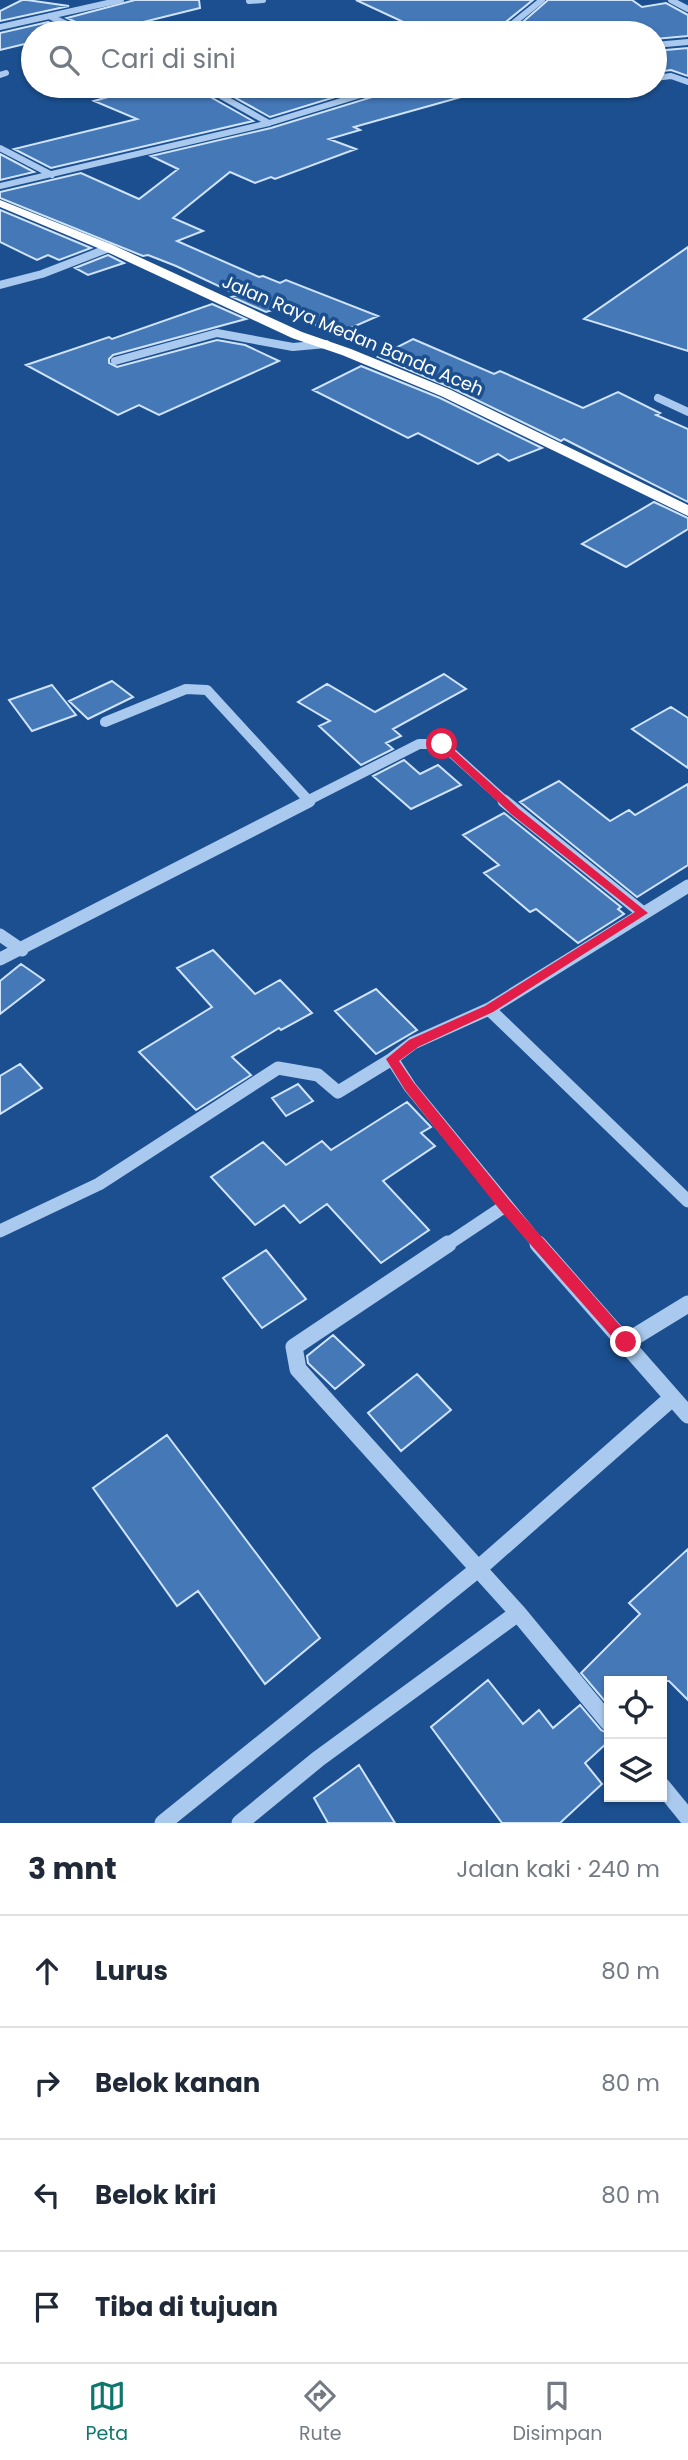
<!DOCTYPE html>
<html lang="id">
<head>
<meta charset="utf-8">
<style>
	:root { --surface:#fff; --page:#f6f6f7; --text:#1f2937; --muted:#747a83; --line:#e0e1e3; --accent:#0f766e }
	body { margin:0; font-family:Poppins,sans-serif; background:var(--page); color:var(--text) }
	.controls { position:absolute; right:21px; bottom:21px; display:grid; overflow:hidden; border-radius:0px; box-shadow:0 2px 5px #0004 }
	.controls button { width:63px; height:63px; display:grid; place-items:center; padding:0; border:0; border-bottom:2px solid var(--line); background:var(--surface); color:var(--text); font:35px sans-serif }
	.stop { position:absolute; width:21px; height:21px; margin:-16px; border:5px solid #e11d48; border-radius:50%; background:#fff }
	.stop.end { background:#e11d48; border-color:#fff; box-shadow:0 2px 7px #0008 }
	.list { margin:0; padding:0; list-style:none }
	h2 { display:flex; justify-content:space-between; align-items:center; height:91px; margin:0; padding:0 28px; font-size:30px }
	h2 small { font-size:23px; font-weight:400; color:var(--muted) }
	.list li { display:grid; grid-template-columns:46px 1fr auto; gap:21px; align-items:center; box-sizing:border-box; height:112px; padding:0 28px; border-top:2px solid var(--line) }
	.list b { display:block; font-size:26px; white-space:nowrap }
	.list em { font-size:23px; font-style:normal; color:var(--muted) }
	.icon { flex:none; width:38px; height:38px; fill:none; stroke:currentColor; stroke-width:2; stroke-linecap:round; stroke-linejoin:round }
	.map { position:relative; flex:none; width:688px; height:1823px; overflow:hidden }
	.search { position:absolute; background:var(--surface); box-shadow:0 2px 5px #0004; left:21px; right:21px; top:21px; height:77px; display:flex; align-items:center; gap:18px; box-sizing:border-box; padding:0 24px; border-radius:38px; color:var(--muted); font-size:26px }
	.sheet { height:539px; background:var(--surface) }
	nav { display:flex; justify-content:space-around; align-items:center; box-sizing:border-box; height:98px; border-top:2px solid var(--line); background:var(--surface); font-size:19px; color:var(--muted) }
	nav a { display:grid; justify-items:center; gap:4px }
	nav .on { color:var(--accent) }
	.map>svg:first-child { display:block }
	.building { fill:#4478b7; stroke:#cfe3fa; stroke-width:2 }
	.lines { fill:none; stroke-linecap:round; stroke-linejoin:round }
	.minor-far4 { stroke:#a9c9ee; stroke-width:6 }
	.minor-far3 { stroke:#a9c9ee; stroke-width:8 }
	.minor-far2 { stroke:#a9c9ee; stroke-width:10 }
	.minor-far1 { stroke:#a9c9ee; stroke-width:13 }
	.minor { stroke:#a9c9ee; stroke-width:17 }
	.highway { fill:#fff; fill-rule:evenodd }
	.route { fill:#e11d48 }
	.labels { text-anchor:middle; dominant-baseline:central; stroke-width:7; stroke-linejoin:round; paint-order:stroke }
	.far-street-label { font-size:18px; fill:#fff; stroke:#1b4f8f }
</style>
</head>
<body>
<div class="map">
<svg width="688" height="1823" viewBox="0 0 688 1823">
	<rect width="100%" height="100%" fill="#1b4f8f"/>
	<path class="building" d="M22 0H27L69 6 0 21V11Z
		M135 0H199L200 8 99 33H93L89 28 67 18Z
		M356 0H533L497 29 495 33H427Z
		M548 0H632L642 7 666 3 688 15V36L655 39V33H642L639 28 630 23 624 27 625 33H579L568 25 569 33H510Z
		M48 22 74 33H33V42L0 50V33Z
		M688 48V76L671 70 655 72V51Z
		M146 86H197L200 91 253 121 51 168 14 149 137 119 94 101Z
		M214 86H371L270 117Z
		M396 86H478L479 92 354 127 360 130 329 139 356 149 275 179 271 177 255 183 230 172 173 218 203 231 177 241 259 277 263 276 280 283 286 280 378 316 337 334 276 309 266 312 232 297 238 295 176 266 148 255 143 256 0 198V192L81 173 139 199 178 169 151 156 271 128 392 91Z
		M0 154 34 172 0 180Z
		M0 210 91 248 59 260 48 255 37 260 0 242Z
		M688 247V351L584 319Z
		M108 255 124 263 88 275 75 268Z
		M212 304 246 319 113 355 109 359V363L117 367 217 340 245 345 279 361 159 415 139 405 118 415 26 365 109 337 112 339Z
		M413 339 494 374 500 371 583 408 618 392 660 413 656 415 688 429V502L564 439 561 441 452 388 378 357Z
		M361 366 440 398 542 448 509 461 498 454 478 464 418 433 408 438 313 390Z
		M654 502 688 518V529L626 567 582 544Z
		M444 674 466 689 393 729 401 736 386 743 393 749 361 765 319 726 330 721 298 702 327 684 375 712Z
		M112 681 133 697 88 719 69 701Z
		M52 685 76 715 32 731 9 700Z
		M671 707 688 718V768L632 729Z
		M404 760 420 774 438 765 461 785 411 809 373 776Z
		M559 781 610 821 629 810 635 815 688 784V865L637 897 520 802Z
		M504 813 621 907 618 909 624 914 578 943 536 909 530 912 484 873 499 865 463 835Z
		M213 950 255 994 280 980 312 1013 281 1030 279 1028 232 1057 251 1075 196 1110 139 1052 212 1007 177 968Z
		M21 964 44 980 0 1014V981Z
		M376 989 417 1030 376 1054 335 1011Z
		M20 1064 42 1088 0 1114V1076Z
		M298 1084 313 1101 286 1116 272 1098Z
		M407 1102 431 1127 421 1133 435 1146 383 1181 429 1230 381 1263 327 1204 300 1223 284 1205 255 1225 211 1177 263 1142 286 1165 322 1141 331 1150Z
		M266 1250 306 1299 262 1328 223 1278Z
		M333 1335 364 1365 335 1389 308 1363 307 1356Z
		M417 1374 451 1410 401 1451 368 1413Z
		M167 1435 320 1638 265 1684 198 1591 177 1606 93 1488Z
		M688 1549V1700L669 1681H609V1706L581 1673 640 1614 629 1603Z
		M488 1680 523 1724 539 1710 553 1728 580 1705 601 1730 609 1734V1741L585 1763 602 1784 560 1823H502L431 1727Z
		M359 1765 395 1823H328L314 1798Z"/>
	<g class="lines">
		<path class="minor-far4" d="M671 0 688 9
			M249 1 263 0
			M49 16 87 33
			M0 27 121 0
			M629 29 636 33
			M501 33 542 0
			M655 45 688 42
			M0 75 6 73
			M655 78 671 76 688 82
			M203 86 269 123
			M0 148 52 175
			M0 186 269 123 390 86"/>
		<path class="minor-far3" d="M0 285 42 274 109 248
			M115 361 217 333 293 347 326 344
			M658 398 688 412"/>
		<path class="minor-far2" d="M105 722 186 689 207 690 309 801
			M305 802 419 744H442L506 802"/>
		<path class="minor-far1" d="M504 801 643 913
			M0 935 22 950
			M0 959 309 801
			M489 1009 688 1201
			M0 1231 99 1184 278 1068 318 1075 338 1092 392 1059
			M445 1246 505 1206
			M540 1246 410 1087 392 1059 413 1043 489 1009 688 886"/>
		<path class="minor" d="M448 1244 294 1347 298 1369 518 1613 609 1723
			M538 1244 688 1415
			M626 1342 688 1304
			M662 1786 688 1818
			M163 1823 478 1569 672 1398
			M240 1823 318 1759 518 1613"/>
		<path class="highway" d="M0 200 113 245 302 332 351 349 451 390 688 505V516L441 396 342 355 292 338 105 251 0 207Z"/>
	</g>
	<path class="route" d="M438 742H445L519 809 648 913 493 1012 418 1047 399 1061 414 1083 510 1201 631 1338 633 1342 626 1349 621 1347 500 1210 405 1090 386 1059 409 1040 485 1006 635 912 511 814 438 746Z"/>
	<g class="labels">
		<g class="far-street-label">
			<text transform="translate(353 335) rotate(23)">Jalan Raya Medan Banda Aceh</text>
		</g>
	</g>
</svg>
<div class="controls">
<button><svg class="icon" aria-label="locate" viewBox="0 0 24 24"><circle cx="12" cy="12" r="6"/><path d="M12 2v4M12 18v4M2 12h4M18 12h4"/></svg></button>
<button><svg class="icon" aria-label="layers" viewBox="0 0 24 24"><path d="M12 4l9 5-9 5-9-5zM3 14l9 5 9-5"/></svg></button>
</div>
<div class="stop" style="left:442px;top:744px"></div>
<div class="stop end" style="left:626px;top:1342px"></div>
<div class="search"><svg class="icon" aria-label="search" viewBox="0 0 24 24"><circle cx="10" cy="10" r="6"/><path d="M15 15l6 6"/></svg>Cari di sini</div>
</div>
<section class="sheet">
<h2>3 mnt<small>Jalan kaki · 240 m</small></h2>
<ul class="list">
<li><svg class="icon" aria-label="ahead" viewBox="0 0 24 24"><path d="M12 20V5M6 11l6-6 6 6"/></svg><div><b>Lurus</b></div><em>80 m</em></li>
<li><svg class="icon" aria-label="right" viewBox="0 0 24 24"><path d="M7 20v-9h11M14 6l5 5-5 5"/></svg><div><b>Belok kanan</b></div><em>80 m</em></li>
<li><svg class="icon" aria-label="left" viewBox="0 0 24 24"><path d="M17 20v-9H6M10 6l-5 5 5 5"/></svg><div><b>Belok kiri</b></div><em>80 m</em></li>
<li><svg class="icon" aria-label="arrive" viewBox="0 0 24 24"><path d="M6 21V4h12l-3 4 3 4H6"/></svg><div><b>Tiba di tujuan</b></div></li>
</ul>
</section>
<nav>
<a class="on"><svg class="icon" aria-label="map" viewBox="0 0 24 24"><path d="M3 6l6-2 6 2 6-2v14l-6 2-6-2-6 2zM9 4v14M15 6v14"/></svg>Peta</a>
<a><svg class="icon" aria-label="directions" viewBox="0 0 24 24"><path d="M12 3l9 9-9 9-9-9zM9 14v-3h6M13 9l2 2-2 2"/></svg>Rute</a>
<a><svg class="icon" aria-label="saved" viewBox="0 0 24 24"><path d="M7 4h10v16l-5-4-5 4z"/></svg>Disimpan</a>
</nav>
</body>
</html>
